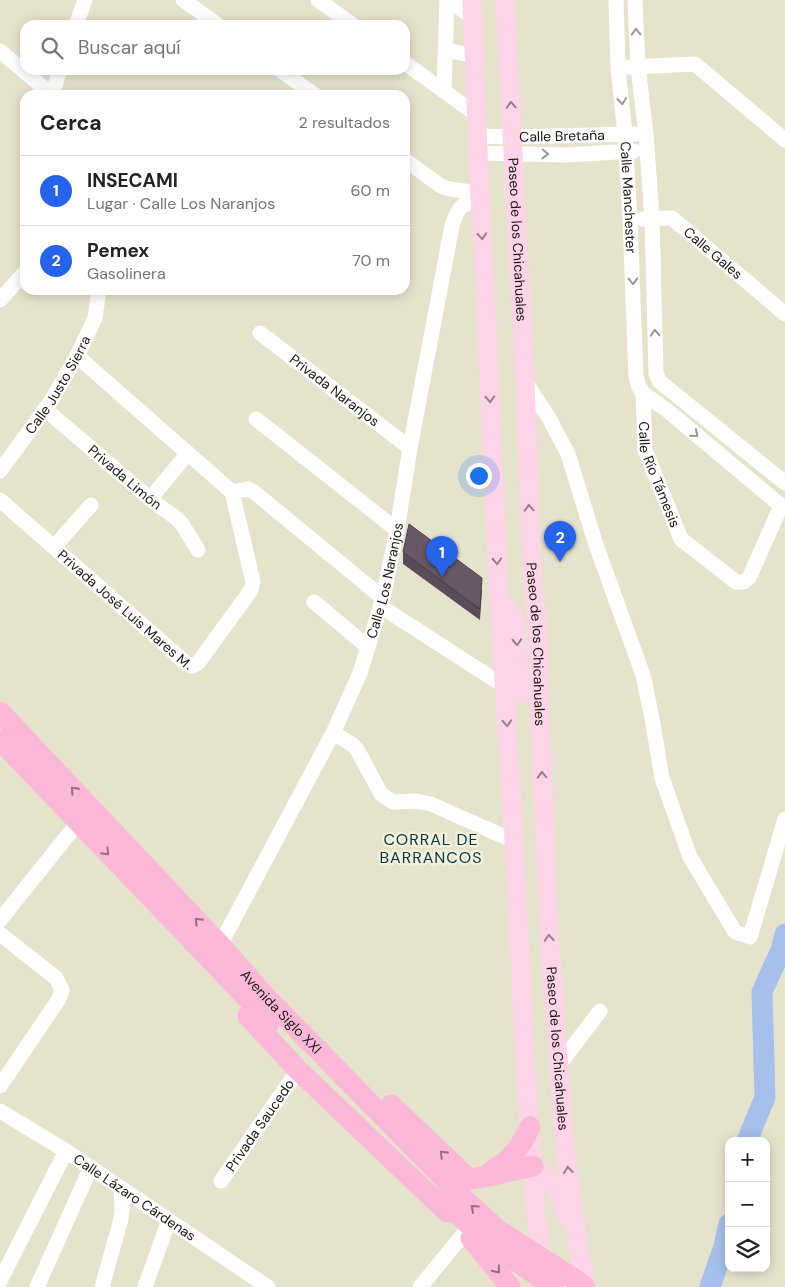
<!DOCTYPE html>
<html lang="es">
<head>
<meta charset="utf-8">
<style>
	:root { --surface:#fff; --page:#f2f2f2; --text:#222; --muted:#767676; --line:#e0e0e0; --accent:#2563eb }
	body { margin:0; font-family:"DM Sans",sans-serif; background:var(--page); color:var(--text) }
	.controls { position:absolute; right:15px; bottom:15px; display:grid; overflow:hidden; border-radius:10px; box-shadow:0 2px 12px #0003 }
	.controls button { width:45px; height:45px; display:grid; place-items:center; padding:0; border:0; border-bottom:1px solid var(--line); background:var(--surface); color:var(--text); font:25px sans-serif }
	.you { position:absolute; left:478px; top:475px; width:18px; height:18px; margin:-12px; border:4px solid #fff; border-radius:50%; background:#1a73e8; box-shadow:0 0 0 8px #1a73e833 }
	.badge { display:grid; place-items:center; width:32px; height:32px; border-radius:50%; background:var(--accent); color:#fff; font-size:16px; font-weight:700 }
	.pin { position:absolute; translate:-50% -41px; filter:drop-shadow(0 1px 2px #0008) }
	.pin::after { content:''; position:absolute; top:26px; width:18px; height:15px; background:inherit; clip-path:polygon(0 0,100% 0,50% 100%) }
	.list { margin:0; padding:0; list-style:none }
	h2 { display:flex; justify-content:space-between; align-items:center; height:65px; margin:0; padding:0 20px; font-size:21px }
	h2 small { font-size:16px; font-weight:400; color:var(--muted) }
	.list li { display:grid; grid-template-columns:32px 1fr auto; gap:15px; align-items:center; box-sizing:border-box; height:70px; padding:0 20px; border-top:1px solid var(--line) }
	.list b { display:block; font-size:19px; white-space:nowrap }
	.list p { margin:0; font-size:16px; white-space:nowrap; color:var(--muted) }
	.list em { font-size:16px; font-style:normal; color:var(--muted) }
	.icon { flex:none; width:28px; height:28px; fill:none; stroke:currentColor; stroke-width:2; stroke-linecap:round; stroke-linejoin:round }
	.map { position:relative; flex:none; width:785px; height:1287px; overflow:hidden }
	.search { position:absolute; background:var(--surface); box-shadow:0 2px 12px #0003; left:20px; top:20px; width:390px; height:55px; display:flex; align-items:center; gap:12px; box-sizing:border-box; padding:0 18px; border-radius:15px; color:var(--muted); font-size:19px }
	.panel { position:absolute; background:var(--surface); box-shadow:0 2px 12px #0003; left:20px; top:90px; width:390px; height:205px; border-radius:15px }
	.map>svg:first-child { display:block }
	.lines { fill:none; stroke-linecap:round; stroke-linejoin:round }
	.river { stroke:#a6c0eb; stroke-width:21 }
	.minor { stroke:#fff; stroke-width:15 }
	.major { stroke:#fdd4e8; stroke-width:19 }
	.highway { stroke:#fbb8d8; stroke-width:21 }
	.wall { fill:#594c58 }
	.building { fill:#685866; stroke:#493e47 }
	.oneway { stroke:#989894 }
	.oneway2 { stroke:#978087 }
	.oneway3 { stroke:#96707e }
	.labels { text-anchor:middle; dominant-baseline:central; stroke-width:5; stroke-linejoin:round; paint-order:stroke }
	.street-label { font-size:14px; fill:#1a1911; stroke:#f4f0da }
	.quarter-label { font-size:16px; letter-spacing:1px; fill:#043549; stroke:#f4f0da }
</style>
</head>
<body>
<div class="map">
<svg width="785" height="1287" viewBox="0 0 785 1287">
	<rect width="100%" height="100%" fill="#e6e3cd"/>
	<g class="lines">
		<path class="river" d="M747 1141 765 1097 762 992 781 950 785 934
			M710 1287 724 1246 729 1224"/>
		<g class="minor">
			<path d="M183 0 218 25"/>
			<path d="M318 0 353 25"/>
			<path d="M448 0 473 17"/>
			<path id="s1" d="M616 0 618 68 625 134 630 219 636 376 639 387 643 393 668 411 785 509"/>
			<path d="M635 0 638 67 646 134 652 218 656 373 659 381 785 483"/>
			<path d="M76 25 85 0"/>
			<path d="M446 50 475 56"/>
			<path d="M0 51 52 95"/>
			<path d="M405 63 477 115"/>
			<path d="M629 67 695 64 785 140"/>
			<path d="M280 70 315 95"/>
			<path d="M444 91 447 0"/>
			<path d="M52 95 60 70"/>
			<path id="s2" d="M478 136 512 137 635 134"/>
			<path d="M478 153 566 155 634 151"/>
			<path d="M405 160 441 186 449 189 479 193"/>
			<path id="s3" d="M642 219 672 218 785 314"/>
			<path d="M0 300 25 272"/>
			<path id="s4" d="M260 333 410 448"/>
			<path d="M77 356 232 492"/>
			<path d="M525 381 549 418 568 454 596 545 643 675 652 718 662 778 690 857 735 932 750 937 785 819"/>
			<path id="s5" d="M643 393 645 450 681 539 736 582H744L749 578 781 506"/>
			<path id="s6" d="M45 409 150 499 176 518 182 524 198 550"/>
			<path d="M256 419 397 530"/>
			<path id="s7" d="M0 471 51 401 77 356 95 318 99 290"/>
			<path d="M232 492 248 489 254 492 383 598"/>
			<path d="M150 499 188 453"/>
			<path id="s8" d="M0 500 187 664 192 666 198 663 251 590 253 582 232 492"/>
			<path d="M54 547 91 505"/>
			<path d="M314 602 368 647"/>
			<path d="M380 606 504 686"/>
			<path d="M333 733 353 745 358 751 381 794 393 802 416 801 431 804 514 841"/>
			<path d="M0 920 85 814"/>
			<path d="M0 934 56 978 62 990 59 999 0 1086"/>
			<path id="s9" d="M220 945 333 733 360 673 368 647 383 598 397 530 410 448 452 226C458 206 461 205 480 199"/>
			<path d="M559 1065 600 1011"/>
			<path id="s10" d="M0 1111 66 1151 268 1287"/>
			<path id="s11" d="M221 1181 298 1070"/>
			<path d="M0 1281 66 1151"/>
			<path d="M37 1287 91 1167"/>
			<path d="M102 1287 121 1219 122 1208 121 1188"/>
			<path d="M145 1287 169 1220"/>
			<path d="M420 1287 466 1231"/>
		</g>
		<g class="major">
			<path d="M472 0 480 199 483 245 499 599 514 841 526 1080 537 1222 540 1254 543 1269"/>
			<path id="s12" d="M505 0 525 381 532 573 538 634 539 693 549 935 565 1148 576 1235 586 1287"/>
			<path d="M499 599C507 607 513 613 516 624L519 690 521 692 539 693"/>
			<path d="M533 1166C554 1179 558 1193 567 1216"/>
		</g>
		<g class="highway">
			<path id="s13" d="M0 712 220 945 265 996 463 1198 498 1230 579 1282 585 1287"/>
			<path d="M0 740 270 1022"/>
			<path d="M248 1016 298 1070 447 1212"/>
			<path d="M391 1105 469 1179 484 1177 533 1166"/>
			<path d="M490 1173C512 1158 519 1150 530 1127"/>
			<path d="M442 1197 464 1220 492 1244 553 1287"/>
			<path d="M471 1238 510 1287"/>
		</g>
	</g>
	<path class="wall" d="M403 552 482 590 480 620 403 564Z"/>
	<path class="building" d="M409 524 482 578 480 609 403 552Z"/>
	<defs><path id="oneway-chevron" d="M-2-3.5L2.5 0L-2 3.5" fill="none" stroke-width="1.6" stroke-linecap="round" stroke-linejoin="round" transform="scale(1.25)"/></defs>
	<g class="oneway">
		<use href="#oneway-chevron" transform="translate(636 32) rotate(-92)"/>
		<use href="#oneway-chevron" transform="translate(622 101) rotate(84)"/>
		<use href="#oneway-chevron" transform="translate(545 154) rotate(1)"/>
		<use href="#oneway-chevron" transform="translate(633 281) rotate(88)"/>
		<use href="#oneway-chevron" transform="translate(655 333) rotate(-91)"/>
		<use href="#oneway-chevron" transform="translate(695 434) rotate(40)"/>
	</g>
	<g class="oneway2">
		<use href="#oneway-chevron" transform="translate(511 105) rotate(-93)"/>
		<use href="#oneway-chevron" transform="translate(482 236) rotate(86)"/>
		<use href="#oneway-chevron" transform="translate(490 399) rotate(87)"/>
		<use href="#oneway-chevron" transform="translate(529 508) rotate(-92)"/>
		<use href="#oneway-chevron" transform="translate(497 561) rotate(87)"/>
		<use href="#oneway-chevron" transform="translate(517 642) rotate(87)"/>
		<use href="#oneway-chevron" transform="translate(507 723) rotate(87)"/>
		<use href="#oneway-chevron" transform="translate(542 775) rotate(-92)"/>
		<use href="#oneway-chevron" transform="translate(549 938) rotate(-94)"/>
		<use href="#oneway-chevron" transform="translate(568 1170) rotate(-97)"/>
	</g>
	<g class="oneway3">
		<use href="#oneway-chevron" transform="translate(74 790) rotate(-133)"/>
		<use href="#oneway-chevron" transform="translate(106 852) rotate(46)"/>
		<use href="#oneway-chevron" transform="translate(198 921) rotate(-133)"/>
		<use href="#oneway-chevron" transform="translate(443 1154) rotate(-136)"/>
		<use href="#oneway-chevron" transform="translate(474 1208) rotate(-138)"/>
		<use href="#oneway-chevron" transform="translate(497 1270) rotate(51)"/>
	</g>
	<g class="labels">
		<g class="street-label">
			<text stroke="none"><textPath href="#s2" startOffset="84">Calle Bretaña</textPath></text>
			<text stroke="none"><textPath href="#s1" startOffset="198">Calle Manchester</textPath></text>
			<text stroke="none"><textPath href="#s12" startOffset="240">Paseo de los Chicahuales</textPath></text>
			<text stroke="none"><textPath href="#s3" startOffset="84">Calle Gales</textPath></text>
			<text stroke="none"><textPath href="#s7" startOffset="104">Calle Justo Sierra</textPath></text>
			<text stroke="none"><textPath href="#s4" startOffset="94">Privada Naranjos</textPath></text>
			<text stroke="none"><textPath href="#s5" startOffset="84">Calle Río Támesis</textPath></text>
			<text stroke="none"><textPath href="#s6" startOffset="105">Privada Limón</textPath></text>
			<text stroke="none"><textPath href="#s9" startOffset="402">Calle Los Naranjos</textPath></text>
			<text stroke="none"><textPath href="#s8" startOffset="166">Privada José Luis Mares M.</textPath></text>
			<text stroke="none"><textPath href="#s12" startOffset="645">Paseo de los Chicahuales</textPath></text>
			<text stroke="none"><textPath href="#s13" startOffset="411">Avenida Siglo XXI</textPath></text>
			<text stroke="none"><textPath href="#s12" startOffset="1050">Paseo de los Chicahuales</textPath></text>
			<text stroke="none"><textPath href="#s11" startOffset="68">Privada Saucedo</textPath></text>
			<text stroke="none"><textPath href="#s10" startOffset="160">Calle Lázaro Cárdenas</textPath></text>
		</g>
		<g class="quarter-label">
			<text x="431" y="839">CORRAL DE<tspan x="431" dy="18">BARRANCOS</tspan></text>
		</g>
	</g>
</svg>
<div class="controls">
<button>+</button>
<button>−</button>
<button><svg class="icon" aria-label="layers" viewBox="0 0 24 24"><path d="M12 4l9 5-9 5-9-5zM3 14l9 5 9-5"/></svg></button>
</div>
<div class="you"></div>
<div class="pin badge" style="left:442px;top:577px">1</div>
<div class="pin badge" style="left:560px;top:562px">2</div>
<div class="search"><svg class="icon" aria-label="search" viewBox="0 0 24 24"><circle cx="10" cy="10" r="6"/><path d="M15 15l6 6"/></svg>Buscar aquí</div>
<section class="panel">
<h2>Cerca<small>2 resultados</small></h2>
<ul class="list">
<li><span class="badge">1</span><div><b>INSECAMI</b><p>Lugar · Calle Los Naranjos</p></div><em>60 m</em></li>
<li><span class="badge">2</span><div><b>Pemex</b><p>Gasolinera</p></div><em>70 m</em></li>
</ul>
</section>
</div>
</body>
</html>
